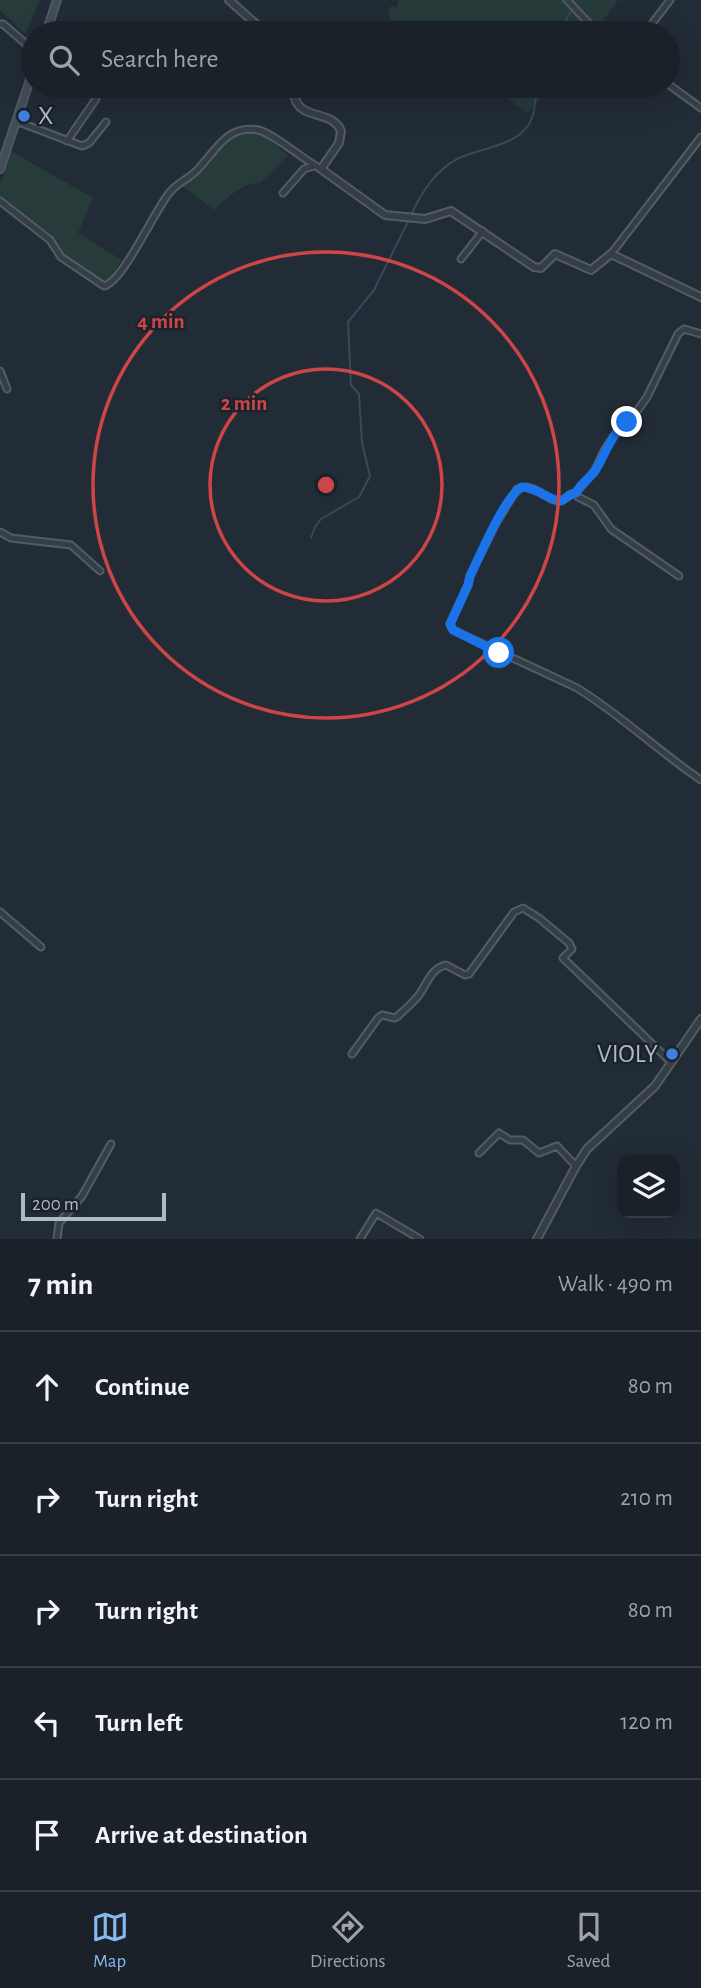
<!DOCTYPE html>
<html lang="en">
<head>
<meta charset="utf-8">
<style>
	:root { --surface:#1a2128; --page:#272e34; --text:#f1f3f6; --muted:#9fa3a8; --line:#383e45; --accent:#87b8f1 }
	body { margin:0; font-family:"Alegreya Sans",sans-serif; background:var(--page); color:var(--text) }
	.controls { position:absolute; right:21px; bottom:21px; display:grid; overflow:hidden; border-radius:14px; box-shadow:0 7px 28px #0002 }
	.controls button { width:63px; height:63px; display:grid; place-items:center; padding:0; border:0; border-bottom:2px solid var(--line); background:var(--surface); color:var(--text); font:35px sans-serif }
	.scale { position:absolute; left:21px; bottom:18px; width:145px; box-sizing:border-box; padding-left:7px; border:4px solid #afb9c4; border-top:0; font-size:19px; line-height:24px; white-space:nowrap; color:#afb9c4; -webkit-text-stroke:5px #1a232c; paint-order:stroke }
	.stop { position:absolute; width:21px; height:21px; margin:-16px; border:5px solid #1a73e8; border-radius:50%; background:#fff }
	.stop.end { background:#1a73e8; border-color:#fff; box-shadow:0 2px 7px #0008 }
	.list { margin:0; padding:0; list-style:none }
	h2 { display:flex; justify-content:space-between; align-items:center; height:91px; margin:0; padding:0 28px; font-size:30px }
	h2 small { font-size:23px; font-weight:400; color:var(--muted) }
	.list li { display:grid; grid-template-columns:46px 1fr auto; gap:21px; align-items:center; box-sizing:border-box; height:112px; padding:0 28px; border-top:2px solid var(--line) }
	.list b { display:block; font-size:26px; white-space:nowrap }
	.list em { font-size:23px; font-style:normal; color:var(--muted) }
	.icon { flex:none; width:38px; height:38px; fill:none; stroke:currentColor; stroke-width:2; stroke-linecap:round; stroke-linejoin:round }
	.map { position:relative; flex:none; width:701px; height:1239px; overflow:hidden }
	.search { position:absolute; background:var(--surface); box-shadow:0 7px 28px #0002; left:21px; right:21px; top:21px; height:77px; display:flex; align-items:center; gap:18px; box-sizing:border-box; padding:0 24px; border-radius:38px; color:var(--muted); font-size:26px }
	.sheet { height:651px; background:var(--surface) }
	nav { display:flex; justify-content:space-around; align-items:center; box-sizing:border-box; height:98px; border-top:2px solid var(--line); background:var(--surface); font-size:19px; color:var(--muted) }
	nav a { display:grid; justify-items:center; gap:4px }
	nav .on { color:var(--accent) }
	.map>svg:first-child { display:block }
	.green { fill:#263b3a }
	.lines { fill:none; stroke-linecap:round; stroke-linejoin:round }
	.stream { stroke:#36495d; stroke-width:2 }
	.minor-casing { stroke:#525c65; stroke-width:9 }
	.tertiary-casing { stroke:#525c65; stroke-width:10 }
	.secondary-casing { stroke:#525c65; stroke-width:10 }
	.minor { stroke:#353e47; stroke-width:5 }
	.tertiary { stroke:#353e47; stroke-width:6 }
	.secondary { stroke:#434d5a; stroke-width:7 }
	.route { stroke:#1a73e8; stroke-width:9 }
	.ring { fill:none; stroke:#ce4547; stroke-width:3.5 }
	.shop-dot { fill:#3f7fe0; stroke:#1a232c; stroke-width:2.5 }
	.labels { text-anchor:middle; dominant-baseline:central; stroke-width:5; stroke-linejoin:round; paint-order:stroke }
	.poi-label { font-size:26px; fill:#afb9c4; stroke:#1a232c; text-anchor:start }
	.centre { fill:#ce4547; stroke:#1a232c; stroke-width:3.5 }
	.ring-label { font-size:21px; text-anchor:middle; font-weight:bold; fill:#ce4547; stroke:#1a232c; stroke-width:5; stroke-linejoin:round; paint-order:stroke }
</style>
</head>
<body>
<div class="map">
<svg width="701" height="1239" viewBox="0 0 701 1239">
	<rect width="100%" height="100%" fill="#222c36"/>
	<path class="green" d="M0 0H40L25 34 0 10Z
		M399 0H618L594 33H427L420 28 411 33 406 30H399L396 22 391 21 388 10 391 6 397 8Z
		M493 86H553L527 113Z
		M248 131 260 133 288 155 260 183C243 182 226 199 214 210L182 186C201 164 218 136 248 131Z
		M11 151 93 198 78 233 122 260 110 279 101 283 57 253 55 244 0 202V184Z"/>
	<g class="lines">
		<path class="stream" d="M558 33 572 10
			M411 215C422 192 435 170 459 158 482 147 522 146 532 118 536 108 535 96 536 86
			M311 538 315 527 321 519 359 497 370 476 362 443 359 394 351 385 348 322 374 290 408 222"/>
		<defs>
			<path id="minor" d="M567 0 598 33
				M0 24H3L33 50
				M645 33 670 0
				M668 84 701 108
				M589 92 601 90 603 86
				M16 121 82 146 89 143 106 122
				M67 141 96 99
				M283 193 304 169 314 166
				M0 201 50 240 61 257 104 286C123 282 154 211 170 192 178 182 191 178 199 168 216 150 228 124 258 130 273 133 304 160 321 169
				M611 254 701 137
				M461 259 483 231
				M701 334 684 329 678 334 647 397 633 417 620 427 605 449 595 470 576 493C568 493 568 499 561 500 546 504 538 481 517 489L496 523 470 576 468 585 450 624 453 630 577 688C621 715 658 751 701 780
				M0 371 7 389
				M576 493 578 497 594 505 611 529 679 576
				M0 532 11 538 71 545 100 571
				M0 912 41 947
				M352 1054 378 1018 382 1015 395 1018 398 1016C405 1009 413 1003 419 995 427 984 431 968 446 965L465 975 469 974 514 912 523 908 539 918 569 943 572 949 563 958 671 1062
				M479 1153 499 1133 510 1140H523L539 1153 557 1146 576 1166
				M57 1239 59 1223 82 1196 111 1144
				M360 1239 376 1213 420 1239"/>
			<path id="tertiary" d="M229 0 266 33
				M298 86 294 94C298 122 331 108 341 131L339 143 321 169 385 215 425 219 451 211 534 267 541 268 555 254 591 270 611 254 701 297
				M537 1239 576 1166 587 1149 655 1086 701 1019"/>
			<path id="secondary" d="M46 33 57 0
				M0 169 33 71"/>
		</defs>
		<use href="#minor" class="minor-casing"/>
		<use href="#tertiary" class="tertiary-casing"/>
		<use href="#secondary" class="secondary-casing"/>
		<use href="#minor" class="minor"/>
		<use href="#tertiary" class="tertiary"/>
		<use href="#secondary" class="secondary"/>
	</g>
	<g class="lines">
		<path class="route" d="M499 653 453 630 450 624 468 585 470 576C480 556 504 497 522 487 536 487 552 502 561 501 567 499 568 494 576 493 580 484 589 479 595 471 606 454 610 435 627 422"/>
	</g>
	<g class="ring">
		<circle cx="326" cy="485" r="116"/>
		<circle cx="326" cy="485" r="233"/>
	</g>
	<g class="shop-dot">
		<circle cx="24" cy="116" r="7"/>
		<circle cx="672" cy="1054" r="7"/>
	</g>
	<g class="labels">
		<g class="poi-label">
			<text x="38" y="116">X</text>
			<text x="658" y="1054" text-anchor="end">VIOLY</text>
		</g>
	</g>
	<circle cx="326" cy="485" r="10" class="centre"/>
	<g class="ring-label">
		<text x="161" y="328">4 min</text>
		<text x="244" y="410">2 min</text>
	</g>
</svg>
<div class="controls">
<button><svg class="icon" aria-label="layers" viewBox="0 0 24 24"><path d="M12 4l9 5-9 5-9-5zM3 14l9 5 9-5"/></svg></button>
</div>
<div class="scale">200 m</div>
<div class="stop" style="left:499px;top:653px"></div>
<div class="stop end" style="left:627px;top:422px"></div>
<div class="search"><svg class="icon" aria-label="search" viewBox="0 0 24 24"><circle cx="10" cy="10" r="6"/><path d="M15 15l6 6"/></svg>Search here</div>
</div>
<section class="sheet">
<h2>7 min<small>Walk · 490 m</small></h2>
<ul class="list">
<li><svg class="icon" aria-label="ahead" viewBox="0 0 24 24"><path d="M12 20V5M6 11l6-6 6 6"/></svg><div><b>Continue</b></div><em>80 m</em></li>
<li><svg class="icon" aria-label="right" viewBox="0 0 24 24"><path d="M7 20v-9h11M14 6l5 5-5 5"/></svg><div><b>Turn right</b></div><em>210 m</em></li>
<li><svg class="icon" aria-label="right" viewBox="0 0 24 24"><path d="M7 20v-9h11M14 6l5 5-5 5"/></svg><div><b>Turn right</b></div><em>80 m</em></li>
<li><svg class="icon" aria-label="left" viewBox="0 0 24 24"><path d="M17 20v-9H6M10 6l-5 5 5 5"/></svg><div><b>Turn left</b></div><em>120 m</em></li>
<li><svg class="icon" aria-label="arrive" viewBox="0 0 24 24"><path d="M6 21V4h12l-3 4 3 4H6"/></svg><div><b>Arrive at destination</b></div></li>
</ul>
</section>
<nav>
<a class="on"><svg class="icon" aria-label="map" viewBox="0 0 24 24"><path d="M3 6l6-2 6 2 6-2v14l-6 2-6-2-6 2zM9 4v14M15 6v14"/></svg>Map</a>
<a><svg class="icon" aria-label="directions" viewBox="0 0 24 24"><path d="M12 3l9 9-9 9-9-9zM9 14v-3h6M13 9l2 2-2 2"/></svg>Directions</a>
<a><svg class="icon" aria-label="saved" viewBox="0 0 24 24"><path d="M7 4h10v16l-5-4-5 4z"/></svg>Saved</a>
</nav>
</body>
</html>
